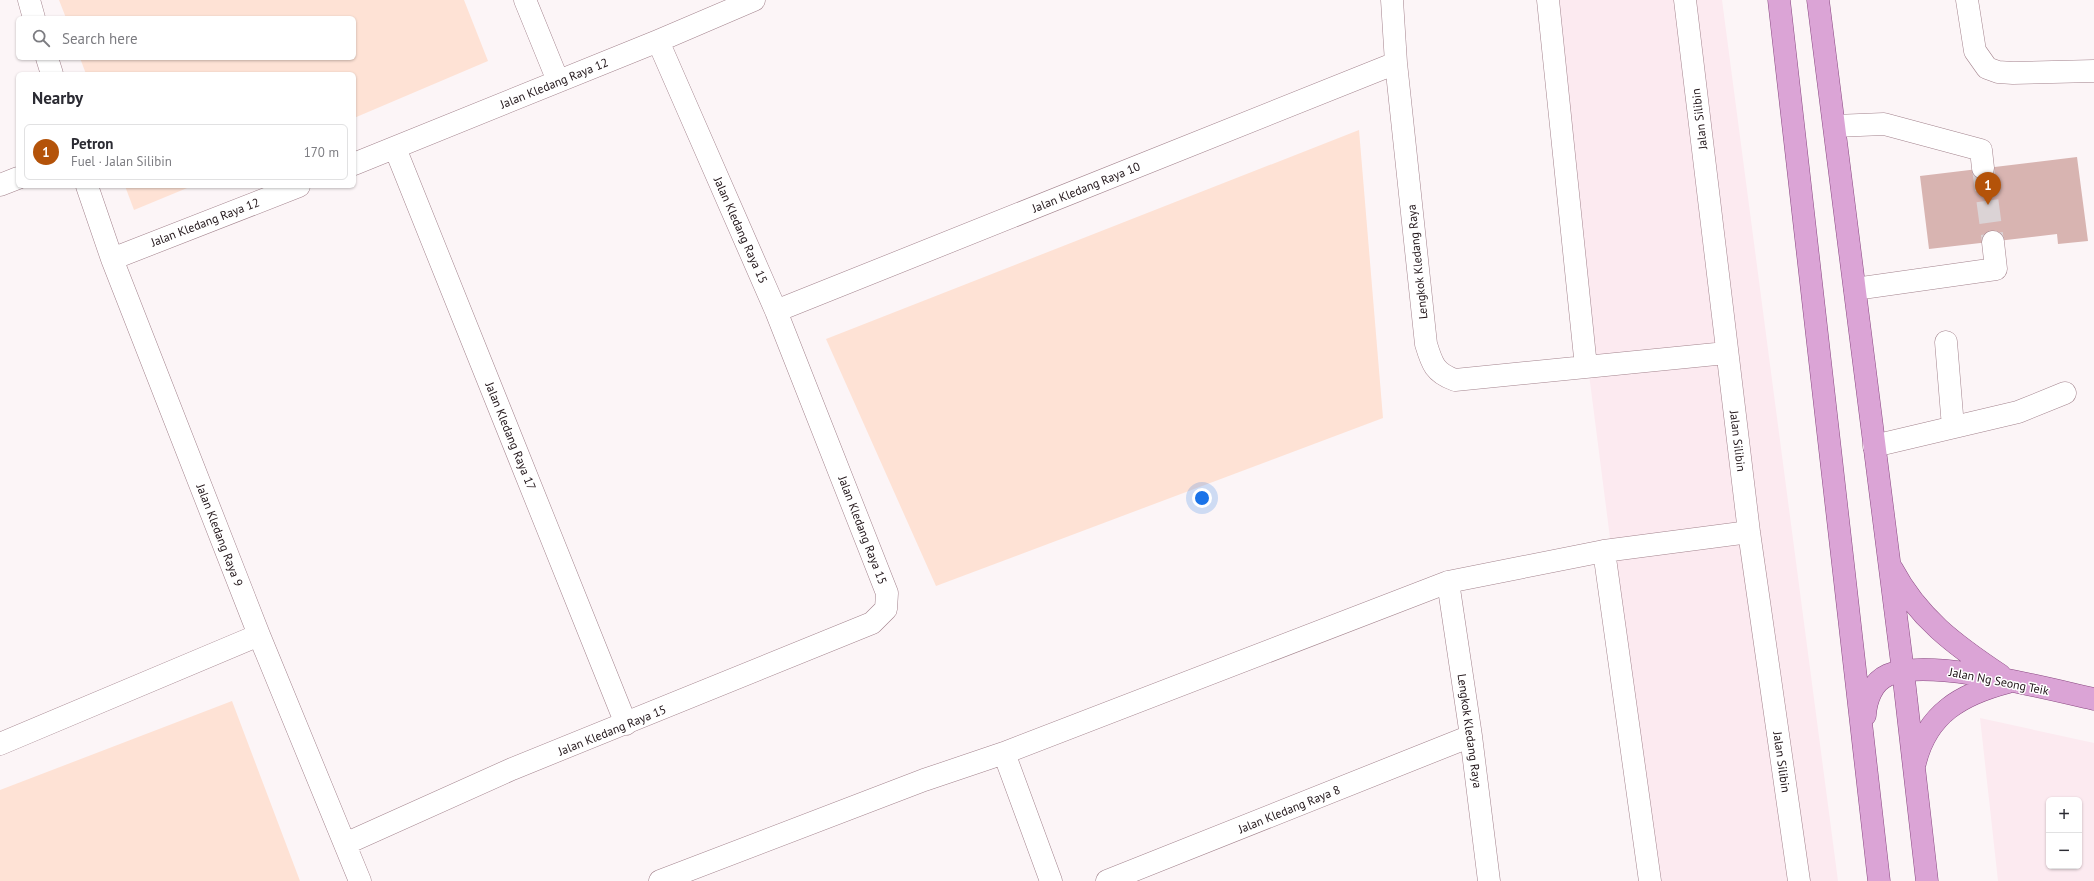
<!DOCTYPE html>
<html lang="en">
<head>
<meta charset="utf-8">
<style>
	:root { --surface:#fff; --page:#f2f2f3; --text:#2b2b33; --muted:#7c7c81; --line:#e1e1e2; --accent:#b45309 }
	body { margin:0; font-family:"PT Sans",sans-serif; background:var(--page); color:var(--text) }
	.controls { position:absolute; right:12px; bottom:12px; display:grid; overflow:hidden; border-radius:6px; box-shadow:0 1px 3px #0004 }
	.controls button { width:36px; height:36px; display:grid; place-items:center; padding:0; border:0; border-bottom:1px solid var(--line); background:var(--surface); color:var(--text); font:20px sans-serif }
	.you { position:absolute; left:1202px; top:498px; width:14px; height:14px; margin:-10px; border:3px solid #fff; border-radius:50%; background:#1a73e8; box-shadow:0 0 0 6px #1a73e833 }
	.badge { display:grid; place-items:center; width:26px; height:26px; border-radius:50%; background:var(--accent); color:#fff; font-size:13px; font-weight:700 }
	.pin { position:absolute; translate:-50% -33px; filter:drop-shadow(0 1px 2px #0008) }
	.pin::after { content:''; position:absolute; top:21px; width:14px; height:12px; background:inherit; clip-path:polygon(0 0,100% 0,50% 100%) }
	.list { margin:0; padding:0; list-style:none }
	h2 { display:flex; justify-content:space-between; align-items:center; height:52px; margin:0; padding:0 16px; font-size:17px }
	h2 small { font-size:13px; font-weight:400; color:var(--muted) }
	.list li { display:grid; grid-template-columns:26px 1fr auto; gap:12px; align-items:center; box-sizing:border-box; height:56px; margin:0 8px 8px; padding:0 8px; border:1px solid var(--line); border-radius:6px }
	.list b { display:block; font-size:15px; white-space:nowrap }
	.list p { margin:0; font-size:13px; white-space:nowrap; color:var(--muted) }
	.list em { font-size:13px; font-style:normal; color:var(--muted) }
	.icon { flex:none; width:22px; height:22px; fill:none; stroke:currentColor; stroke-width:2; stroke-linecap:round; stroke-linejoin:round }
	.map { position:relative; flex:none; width:2094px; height:881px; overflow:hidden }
	.search { position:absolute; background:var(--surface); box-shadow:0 1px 3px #0004; left:16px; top:16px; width:340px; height:44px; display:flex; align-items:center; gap:10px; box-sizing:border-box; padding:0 14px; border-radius:6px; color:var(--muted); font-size:15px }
	.panel { position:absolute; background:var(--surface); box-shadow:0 1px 3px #0004; left:16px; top:72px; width:340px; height:116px; border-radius:6px }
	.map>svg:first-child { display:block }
	.built { fill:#fceaf0; fill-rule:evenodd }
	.green { fill:#fee2d5 }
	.building { fill:#d8b4b1 }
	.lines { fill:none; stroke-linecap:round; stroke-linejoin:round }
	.minor-tunnel { stroke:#dbd3d5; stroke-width:22; stroke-dasharray:22 11; stroke-linecap:butt }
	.minor-casing { stroke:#a3838d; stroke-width:23 }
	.major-casing { stroke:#894981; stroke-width:23 }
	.minor { stroke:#fff; stroke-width:22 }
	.major { stroke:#dba4d6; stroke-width:22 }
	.labels { text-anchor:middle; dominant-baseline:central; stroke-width:3; stroke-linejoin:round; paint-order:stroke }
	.street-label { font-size:12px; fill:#1e1216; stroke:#fff }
</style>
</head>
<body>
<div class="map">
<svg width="2094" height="881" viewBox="0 0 2094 881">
	<rect width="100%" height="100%" fill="#fcf5f7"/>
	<path class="built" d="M1541 0H1722L1838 881H1654Z
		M1980 718 2094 743V881H1998ZM2049 800H2079V866H2049Z"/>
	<path class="green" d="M59 0H464L488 61 354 118V74H86L80 58H354V18H66Z
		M1359 130 1383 418 936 586 826 339Z
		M125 186H192L134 210Z
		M232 701 300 881H0V790Z"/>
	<path class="building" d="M2077 157 2088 241 2058 244 2057 234 1929 249 1920 176Z"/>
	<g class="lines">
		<path class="minor-tunnel" d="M1983 168 1993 242"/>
		<defs>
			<path id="minor" d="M29 0 34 18
				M525 0 558 81
				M1392 0 1396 63 1426 344C1432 364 1435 373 1455 380L1726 353
				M1548 0 1586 367
				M1685 0 1749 532 1799 881
				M1967 0 1975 51 1987 68 1998 72 2013 73 2094 71
				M47 58 52 74
				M1835 126 1884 124 1981 150 1983 168
				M395 148 626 724
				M354 164 658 41 754 0
				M0 185 18 178
				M87 186 112 259 259 635 360 881
				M112 259 299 186
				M1855 289 1996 269 1993 242
				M776 311 1396 63
				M1946 342 1953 427
				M1874 446 2018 412 2065 393
				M1604 551 1650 881
				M1448 582 1471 736 1489 881
				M0 744 259 635
				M1004 753 1051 881
				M345 844 512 769 872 623 886 609 887 593 776 311 658 41
				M660 881 924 780 1004 753 1448 582 1604 551 1749 532
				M1107 881 1471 736"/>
			<path id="major" d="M1779 0 1879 881
				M1818 0 1903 671 1927 881
				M1892 569C1918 618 1955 645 2000 675
				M1865 715C1866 700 1872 682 1888 675 1929 657 2048 689 2094 699
				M1915 763C1927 713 1962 694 2008 682"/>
		</defs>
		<use href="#minor" class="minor-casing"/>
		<use href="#major" class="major-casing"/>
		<use href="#minor" class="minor"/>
		<use href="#major" class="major"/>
	</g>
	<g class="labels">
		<g class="street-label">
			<text transform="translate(554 83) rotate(-22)">Jalan Kledang Raya 12</text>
			<text transform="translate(1699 119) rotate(-97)">Jalan Silibin</text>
			<text transform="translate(1086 187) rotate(-22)">Jalan Kledang Raya 10</text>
			<text transform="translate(205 222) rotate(-21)">Jalan Kledang Raya 12</text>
			<text transform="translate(741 230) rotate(66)">Jalan Kledang Raya 15</text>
			<text transform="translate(1417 262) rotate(-96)">Lengkok Kledang Raya</text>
			<text transform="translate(511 436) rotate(68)">Jalan Kledang Raya 17</text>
			<text transform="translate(1738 441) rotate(83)">Jalan Silibin</text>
			<text transform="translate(863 530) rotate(69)">Jalan Kledang Raya 15</text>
			<text transform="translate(220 535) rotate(69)">Jalan Kledang Raya 9</text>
			<text transform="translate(1999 681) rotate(11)">Jalan Ng Seong Teik</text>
			<text transform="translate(612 730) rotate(-22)">Jalan Kledang Raya 15</text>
			<text transform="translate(1470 731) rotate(82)">Lengkok Kledang Raya</text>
			<text transform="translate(1782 762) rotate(82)">Jalan Silibin</text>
			<text transform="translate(1289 809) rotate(-22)">Jalan Kledang Raya 8</text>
		</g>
	</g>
</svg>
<div class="controls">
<button>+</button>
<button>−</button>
</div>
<div class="you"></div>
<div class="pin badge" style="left:1988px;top:205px">1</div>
<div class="search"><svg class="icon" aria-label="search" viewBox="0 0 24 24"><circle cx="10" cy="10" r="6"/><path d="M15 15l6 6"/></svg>Search here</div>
<section class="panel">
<h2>Nearby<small></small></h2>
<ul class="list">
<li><span class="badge">1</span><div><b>Petron</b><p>Fuel · Jalan Silibin</p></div><em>170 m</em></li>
</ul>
</section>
</div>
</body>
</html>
